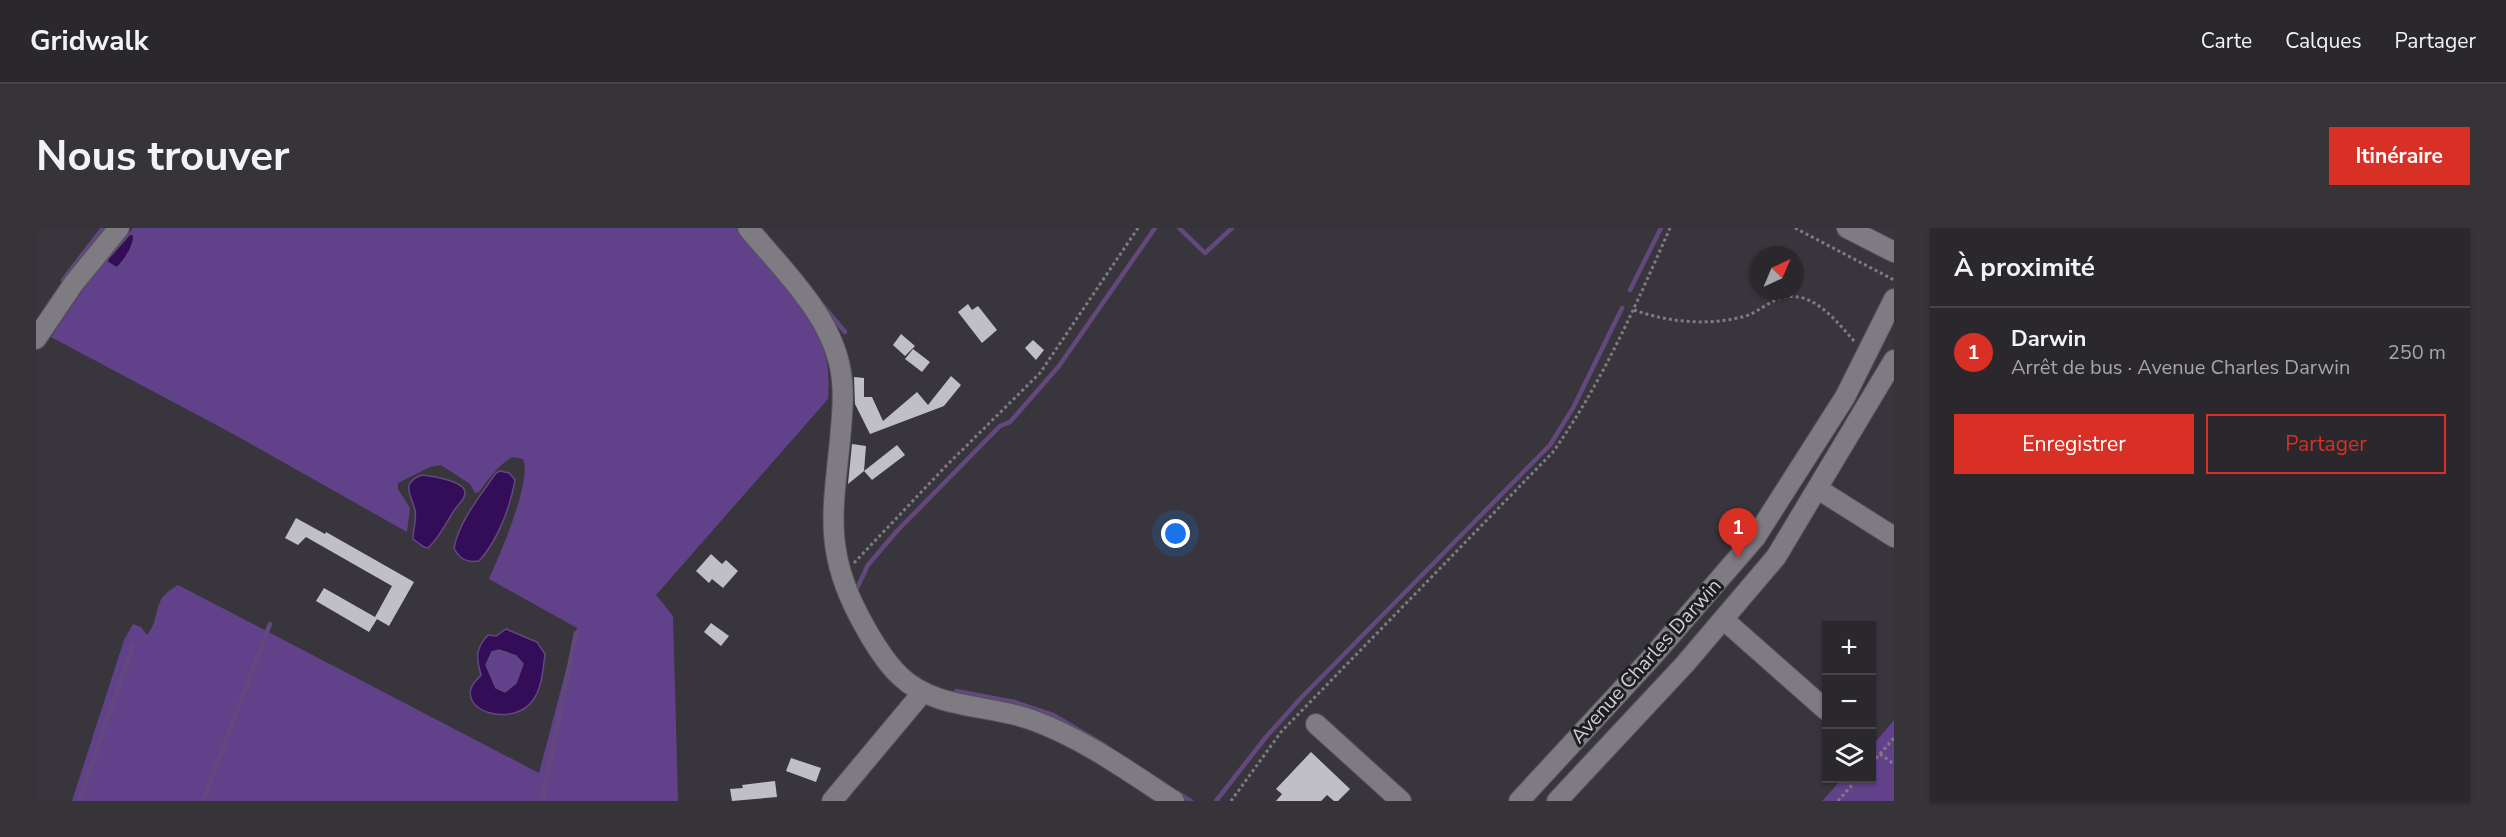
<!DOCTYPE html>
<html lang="fr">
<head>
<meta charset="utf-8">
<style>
	:root { --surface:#2a282d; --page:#363439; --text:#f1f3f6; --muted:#a5a6aa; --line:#464449; --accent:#d93025 }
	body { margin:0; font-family:"Nunito Sans",sans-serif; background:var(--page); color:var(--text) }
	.controls { position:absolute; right:18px; bottom:18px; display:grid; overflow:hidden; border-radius:0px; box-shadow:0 2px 4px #0004 }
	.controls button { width:54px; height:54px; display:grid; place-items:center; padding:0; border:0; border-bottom:2px solid var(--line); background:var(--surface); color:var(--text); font:30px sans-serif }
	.compass { position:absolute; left:1714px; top:18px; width:54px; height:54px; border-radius:50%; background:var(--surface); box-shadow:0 2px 4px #0004; rotate:44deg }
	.you { position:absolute; left:1140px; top:306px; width:21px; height:21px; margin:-15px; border:4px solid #fff; border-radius:50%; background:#1a73e8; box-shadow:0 0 0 9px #1a73e833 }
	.badge { display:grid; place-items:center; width:39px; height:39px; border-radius:50%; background:var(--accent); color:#fff; font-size:20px; font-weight:700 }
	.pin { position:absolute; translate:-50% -50px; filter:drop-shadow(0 2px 3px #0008) }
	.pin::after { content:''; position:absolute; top:32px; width:21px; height:18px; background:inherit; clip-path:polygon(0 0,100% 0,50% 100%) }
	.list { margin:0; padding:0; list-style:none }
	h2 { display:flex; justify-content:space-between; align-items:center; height:78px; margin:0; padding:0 24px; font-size:26px }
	h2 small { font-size:20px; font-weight:400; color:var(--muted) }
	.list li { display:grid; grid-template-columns:39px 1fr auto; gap:18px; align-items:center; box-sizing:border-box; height:90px; padding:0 24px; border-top:2px solid var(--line) }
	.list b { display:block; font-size:22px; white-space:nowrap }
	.list p { margin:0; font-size:20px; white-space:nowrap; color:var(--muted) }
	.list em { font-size:20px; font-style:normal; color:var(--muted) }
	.actions { display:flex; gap:12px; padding:18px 24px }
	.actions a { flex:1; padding:14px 0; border:2px solid var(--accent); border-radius:0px; text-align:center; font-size:21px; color:var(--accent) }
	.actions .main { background:var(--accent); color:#fff }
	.icon { flex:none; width:33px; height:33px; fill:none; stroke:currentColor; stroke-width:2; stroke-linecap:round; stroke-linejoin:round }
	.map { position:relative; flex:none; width:1858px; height:573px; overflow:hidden; border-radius:0px }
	header { display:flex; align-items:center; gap:36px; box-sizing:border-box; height:84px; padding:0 30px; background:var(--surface); border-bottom:2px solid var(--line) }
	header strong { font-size:28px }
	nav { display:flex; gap:33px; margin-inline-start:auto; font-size:21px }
	.intro { display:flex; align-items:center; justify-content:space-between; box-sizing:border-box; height:144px; padding:0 36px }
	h1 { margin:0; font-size:42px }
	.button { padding:15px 27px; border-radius:0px; background:var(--accent); color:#fff; font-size:21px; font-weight:700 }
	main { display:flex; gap:36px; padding:0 36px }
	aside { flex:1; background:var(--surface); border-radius:0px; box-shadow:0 2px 4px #0004 }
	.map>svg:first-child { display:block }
	.green { fill:#61428a }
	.water { fill:#340d59; stroke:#63487e; stroke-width:1.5; fill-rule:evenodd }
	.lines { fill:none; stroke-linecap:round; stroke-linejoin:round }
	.stream { stroke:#63487e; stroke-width:4.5 }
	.building { fill:#c1bfc6 }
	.minor-casing { stroke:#555358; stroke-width:22 }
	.path { stroke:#7e7c81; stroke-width:3; stroke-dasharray:3 3; stroke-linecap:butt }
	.minor { stroke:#7e7b82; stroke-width:20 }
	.labels { text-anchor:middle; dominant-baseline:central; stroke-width:6; stroke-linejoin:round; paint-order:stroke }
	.street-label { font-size:20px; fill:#d1d0d4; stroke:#1f1e21 }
</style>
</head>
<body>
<header>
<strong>Gridwalk</strong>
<nav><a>Carte</a><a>Calques</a><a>Partager</a></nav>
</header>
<div class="intro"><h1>Nous trouver</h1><a class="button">Itinéraire</a></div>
<main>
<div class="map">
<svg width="1858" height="573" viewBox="0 0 1858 573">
	<rect width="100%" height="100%" fill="#38363c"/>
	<path class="green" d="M97 0H701C728 29 777 88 789 125 793 139 793 156 792 171L620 367 637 388 642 573H36L88 412 97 396 105 399 111 407C122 392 118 387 124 374 127 366 136 361 142 357L503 545 541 400 453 351C463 329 497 251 487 231L476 229C462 238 453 250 443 264L439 265 434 256 405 237 394 239 362 255V261L374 280 371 304 199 207 15 109 54 51Z
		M463 422 480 428 487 436 480 455 469 464 460 460 450 437 456 423Z
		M1858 492V573H1786L1806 551 1836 550V518Z"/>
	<path class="water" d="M94 6 98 7C98 19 90 30 82 39H79L71 34 72 31Z
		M464 243 473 245 479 252C474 280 462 312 443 333 431 335 423 331 418 320 423 293 445 267 460 245Z
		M386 247C396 248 428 253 429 264 430 272 420 278 417 284 409 297 403 310 392 320L388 319 377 311C377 302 381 290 379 282 375 266 364 255 386 247Z
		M470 401 501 414 509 426C507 441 506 460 497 472 479 499 424 485 436 458 438 454 443 450 445 447 440 429 439 421 452 407L460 408ZM463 422 480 428 487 436 480 455 469 464 460 460 450 437 456 424Z"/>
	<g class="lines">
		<path class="stream" d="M1143 0 1169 25 1196 0
			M27 52 67 0
			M1594 62 1625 0
			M784 74 809 104
			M821 360 832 337 860 304 964 198 974 194 1023 138 1119 0
			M920 463 978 474 1017 487 1070 518
			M1140 564 1155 573
			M43 573 97 417
			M167 573 234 396
			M506 573 540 405
			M1180 573 1230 509 1263 472 1514 217 1537 180 1586 80"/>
	</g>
	<path class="building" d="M932 76 936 82 942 78 961 102 946 115 922 84Z
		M865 106 879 118 869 128 857 117Z
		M997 112 1008 122 1000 132 989 120Z
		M877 121 894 134 886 144 869 131Z
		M915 148 925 157 908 178 834 206 819 176 818 149 828 150V169H836L847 193 881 164 892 177Z
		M816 216 830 218 828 243 812 256Z
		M861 217 869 227 836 252 828 243Z
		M260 290 289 306 290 304 378 354 353 398 341 391 333 404 280 373 288 360 339 389 356 358 270 309 262 317 249 310Z
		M675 326 686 336 690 332 702 343 687 360 676 351 673 355 660 343Z
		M675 395 693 408 685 418 668 404Z
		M1275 524 1314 561 1302 573H1298L1291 567 1285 573H1240L1246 566 1240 561Z
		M755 530 785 540 780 554 750 543Z
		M739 553 741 569 696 573 694 561 707 560 706 557Z"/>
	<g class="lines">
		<defs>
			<path id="minor" d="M712 0C746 41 793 85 804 139 809 163 806 188 804 212 797 282 788 322 823 388 834 409 847 432 864 448 899 482 953 476 996 492 1048 511 1092 543 1138 573
				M1811 0 1858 24
				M0 111 38 55 83 0
				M1782 261 1858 309
				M1687 391 1790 482
				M1280 496 1365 573
				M796 573 887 464
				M1483 573 1616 429 1719 310 1809 169 1858 71
				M1521 573 1649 436 1740 329 1858 132"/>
		</defs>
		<use href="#minor" class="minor-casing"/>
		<path class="path" d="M1759 0 1858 52
			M1598 82C1632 94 1670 98 1706 89 1720 86 1730 75 1743 71 1775 59 1800 93 1818 113
			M818 335 909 239 1004 145 1102 0
			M1844 526 1858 536
			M1836 535 1858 510
			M1195 573 1245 504 1517 224C1566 155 1600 77 1634 0
			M1802 573 1822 550"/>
		<use href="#minor" class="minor"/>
	</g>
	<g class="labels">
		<g class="street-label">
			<text transform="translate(1610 433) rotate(-48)">Avenue Charles Darwin</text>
		</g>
	</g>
</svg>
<div class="controls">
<button>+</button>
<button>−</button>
<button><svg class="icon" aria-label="layers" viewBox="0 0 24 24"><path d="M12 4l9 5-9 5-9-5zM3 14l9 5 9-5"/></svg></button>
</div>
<svg class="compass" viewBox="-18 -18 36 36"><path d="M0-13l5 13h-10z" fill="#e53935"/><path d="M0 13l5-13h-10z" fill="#a5a6aa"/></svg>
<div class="you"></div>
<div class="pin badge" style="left:1702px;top:330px">1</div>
</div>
<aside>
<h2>À proximité<small></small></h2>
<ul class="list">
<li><span class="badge">1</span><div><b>Darwin</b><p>Arrêt de bus · Avenue Charles Darwin</p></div><em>250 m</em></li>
</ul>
<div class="actions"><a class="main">Enregistrer</a><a>Partager</a></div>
</aside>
</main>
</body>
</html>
